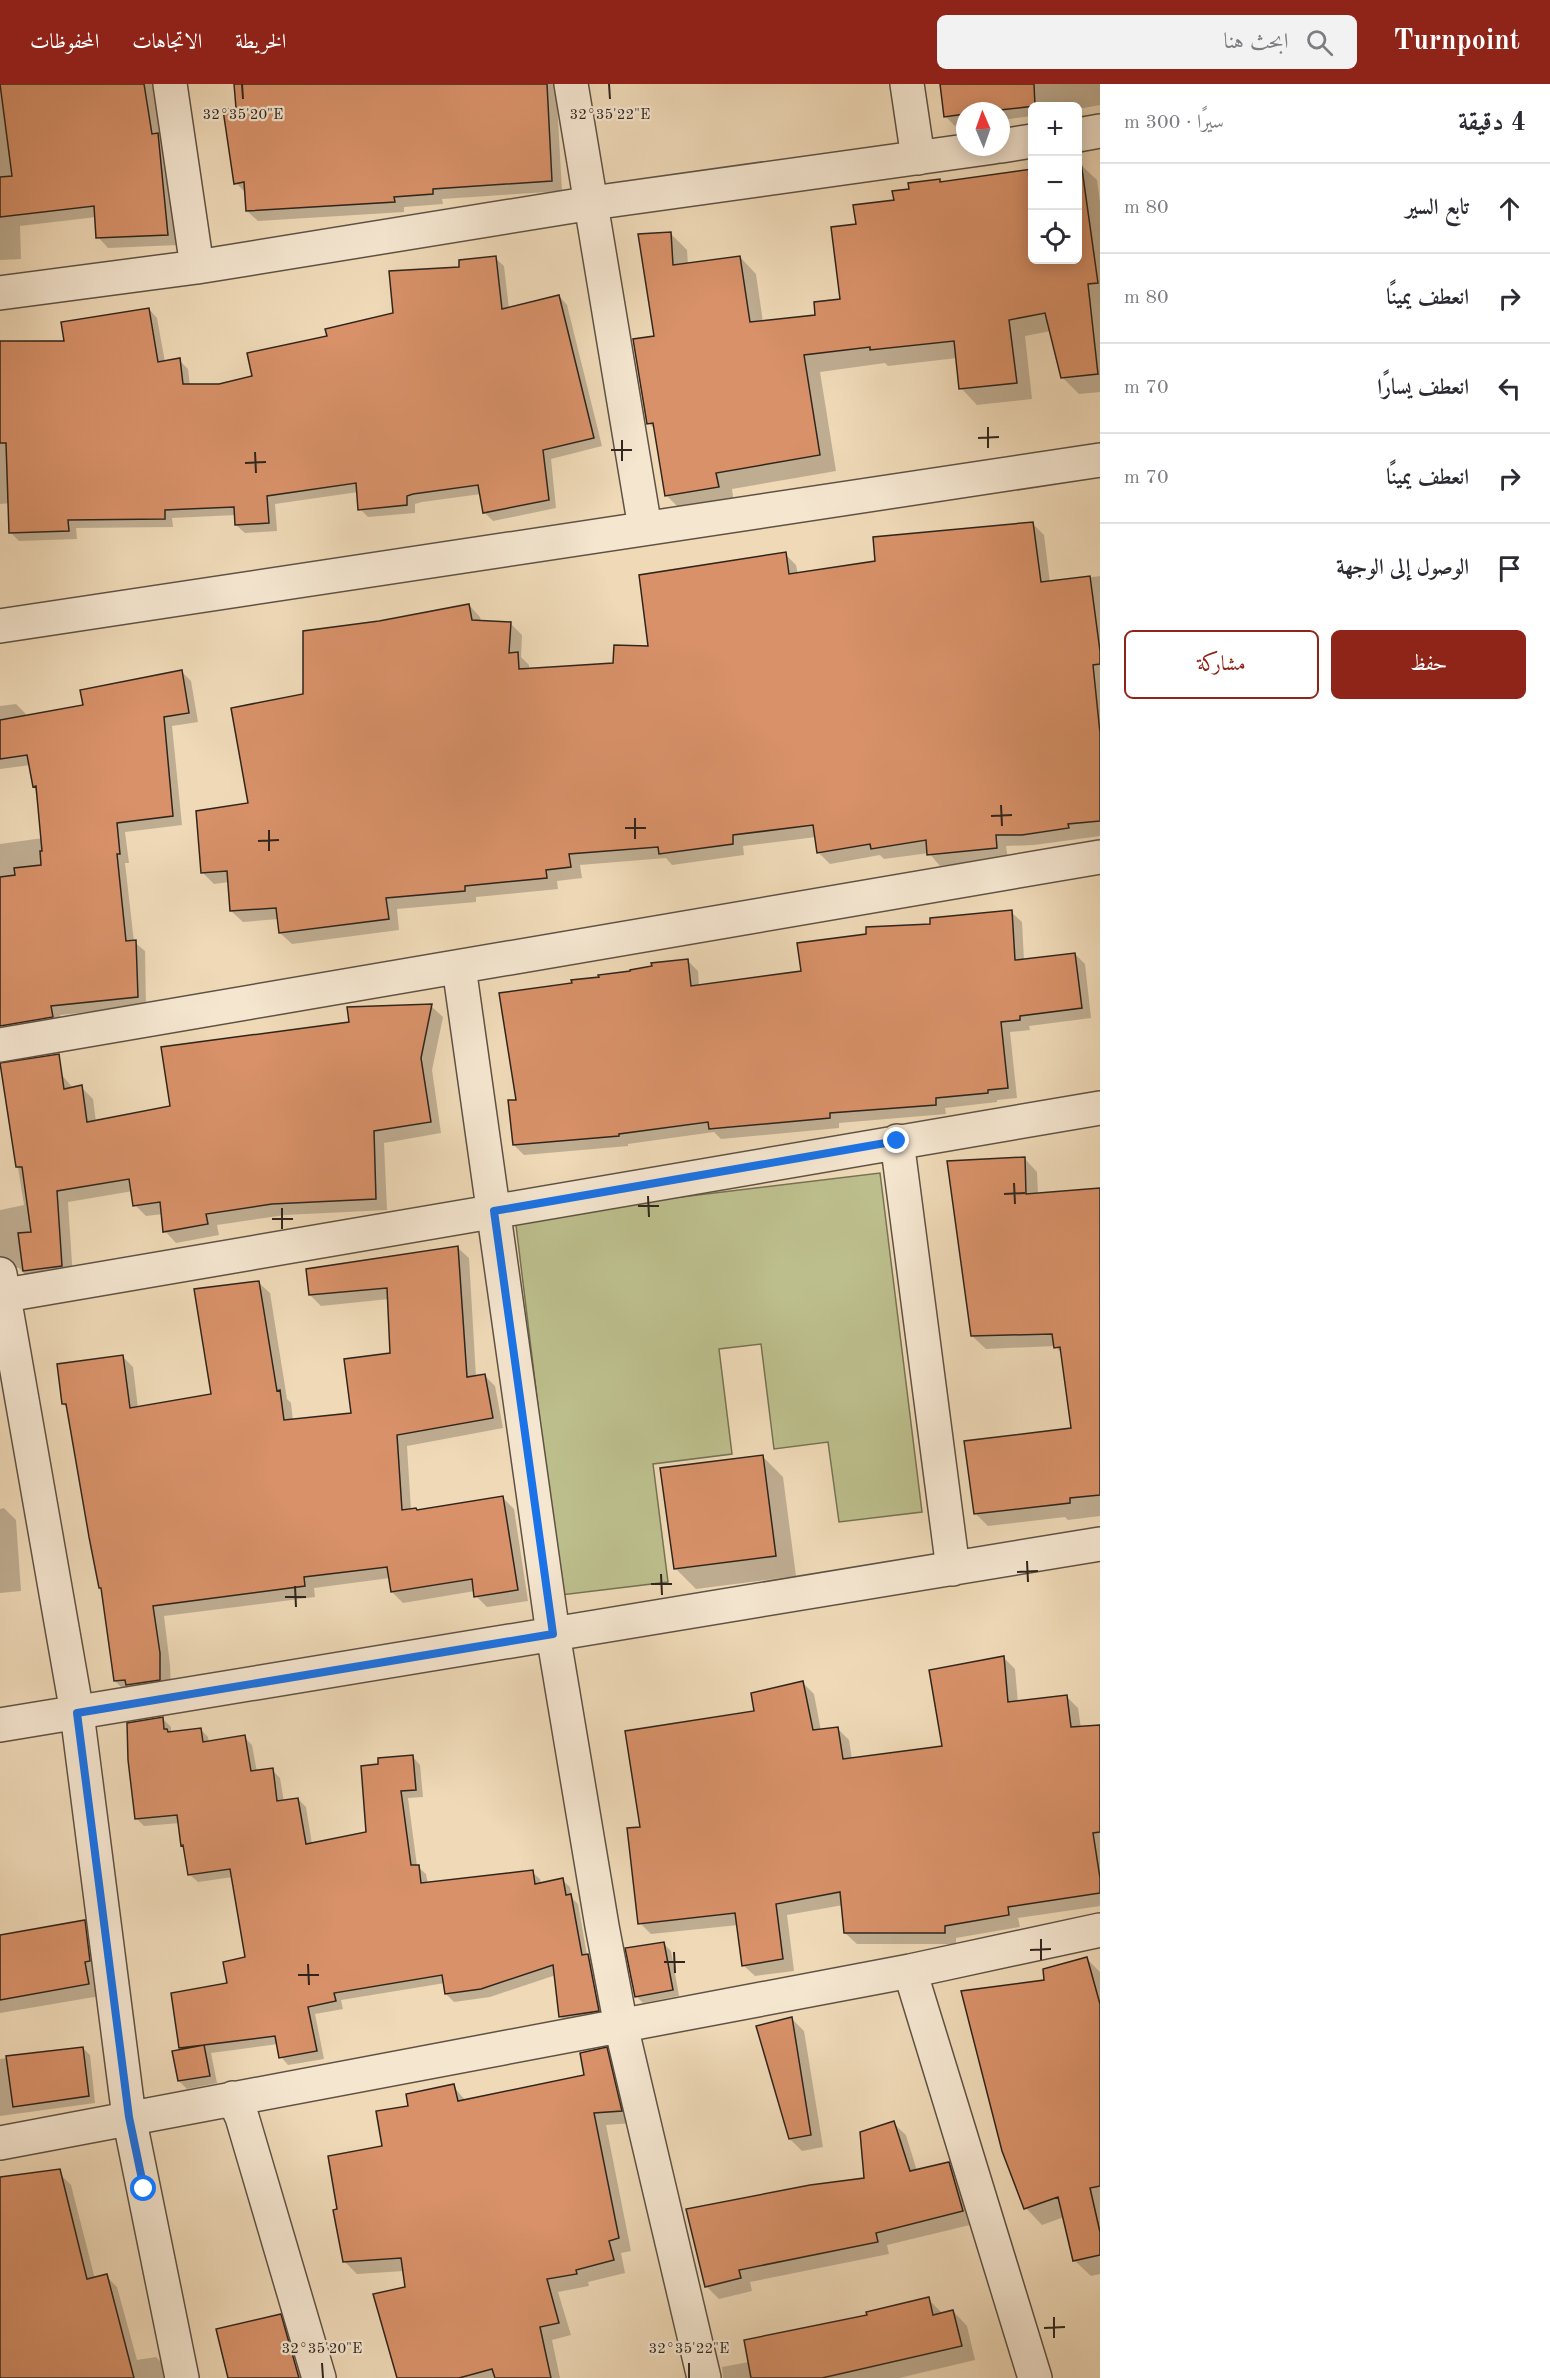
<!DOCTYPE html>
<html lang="ar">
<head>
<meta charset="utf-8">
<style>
	:root { --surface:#fff; --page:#f2f2f3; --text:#2b2b33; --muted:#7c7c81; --line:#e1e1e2; --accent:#8f2418 }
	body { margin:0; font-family:"Old Standard TT",Amiri,serif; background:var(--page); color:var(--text); direction:rtl }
	.controls { position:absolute; right:18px; top:18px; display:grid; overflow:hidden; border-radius:9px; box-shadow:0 3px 15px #0003 }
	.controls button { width:54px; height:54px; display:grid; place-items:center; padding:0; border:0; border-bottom:2px solid var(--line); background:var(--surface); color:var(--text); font:30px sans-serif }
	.compass { position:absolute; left:956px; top:18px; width:54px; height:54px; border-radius:50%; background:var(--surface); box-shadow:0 3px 15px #0003; rotate:358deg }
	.stop { position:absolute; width:18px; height:18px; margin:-14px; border:4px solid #1a73e8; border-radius:50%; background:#fff }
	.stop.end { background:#1a73e8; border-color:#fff; box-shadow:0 2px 6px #0008 }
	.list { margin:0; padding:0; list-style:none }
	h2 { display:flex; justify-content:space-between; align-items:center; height:78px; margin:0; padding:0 24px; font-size:26px }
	h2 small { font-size:20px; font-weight:400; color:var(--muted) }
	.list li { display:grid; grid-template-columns:39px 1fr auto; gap:18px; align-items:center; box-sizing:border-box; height:90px; padding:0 24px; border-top:2px solid var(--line) }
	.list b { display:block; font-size:22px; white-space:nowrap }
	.list em { font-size:20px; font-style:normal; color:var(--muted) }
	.actions { display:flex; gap:12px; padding:18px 24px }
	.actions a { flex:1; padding:14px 0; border:2px solid var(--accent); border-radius:9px; text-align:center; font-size:21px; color:var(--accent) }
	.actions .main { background:var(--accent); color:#fff }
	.icon { flex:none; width:33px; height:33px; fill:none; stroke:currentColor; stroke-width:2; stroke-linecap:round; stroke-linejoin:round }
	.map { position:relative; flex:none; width:1100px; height:2294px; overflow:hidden; direction:ltr }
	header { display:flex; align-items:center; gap:36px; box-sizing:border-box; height:84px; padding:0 30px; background:var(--accent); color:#fff }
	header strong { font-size:28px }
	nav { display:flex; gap:33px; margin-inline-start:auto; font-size:21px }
	.search { width:420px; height:54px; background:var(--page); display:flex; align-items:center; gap:15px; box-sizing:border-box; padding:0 21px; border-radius:9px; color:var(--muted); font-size:22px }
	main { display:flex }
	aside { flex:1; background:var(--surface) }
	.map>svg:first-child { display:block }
	.green { fill:#bcbe8c; stroke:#767254; stroke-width:1.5 }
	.shadow { fill:#0003 }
	.building { fill:#d89169; stroke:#2f251d; stroke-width:1.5 }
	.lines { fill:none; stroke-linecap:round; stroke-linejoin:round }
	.street-casing { stroke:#5f5244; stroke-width:36 }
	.street { stroke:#f5e6d0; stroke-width:33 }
	.route { stroke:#1a73e8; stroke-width:8 }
	.ticks { fill:none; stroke:#2f251d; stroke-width:2 }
	.ticks-label { font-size:15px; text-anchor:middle; fill:#2f251d; stroke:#f5e6d0; stroke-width:4.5; stroke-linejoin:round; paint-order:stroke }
</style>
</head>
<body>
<header>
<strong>Turnpoint</strong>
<div class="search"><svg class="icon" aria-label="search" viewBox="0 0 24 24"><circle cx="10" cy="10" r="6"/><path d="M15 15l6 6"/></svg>ابحث هنا</div>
<nav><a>الخريطة</a><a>الاتجاهات</a><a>المحفوظات</a></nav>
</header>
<main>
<aside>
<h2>4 دقيقة<small>سيرًا · 300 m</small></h2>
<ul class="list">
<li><svg class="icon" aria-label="ahead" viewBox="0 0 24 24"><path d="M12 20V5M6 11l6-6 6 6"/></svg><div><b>تابع السير</b></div><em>80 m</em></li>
<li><svg class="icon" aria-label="right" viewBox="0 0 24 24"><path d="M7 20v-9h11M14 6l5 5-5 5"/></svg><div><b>انعطف يمينًا</b></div><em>80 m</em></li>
<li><svg class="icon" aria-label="left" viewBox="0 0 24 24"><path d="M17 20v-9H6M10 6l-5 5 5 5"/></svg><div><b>انعطف يسارًا</b></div><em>70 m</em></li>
<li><svg class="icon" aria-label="right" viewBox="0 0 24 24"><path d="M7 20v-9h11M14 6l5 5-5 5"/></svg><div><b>انعطف يمينًا</b></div><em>70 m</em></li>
<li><svg class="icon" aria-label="arrive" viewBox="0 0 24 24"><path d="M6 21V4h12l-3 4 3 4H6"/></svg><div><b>الوصول إلى الوجهة</b></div></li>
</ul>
<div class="actions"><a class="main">حفظ</a><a>مشاركة</a></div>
</aside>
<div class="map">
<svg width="1100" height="2294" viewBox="0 0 1100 2294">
	<rect width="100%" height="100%" fill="#efd9b7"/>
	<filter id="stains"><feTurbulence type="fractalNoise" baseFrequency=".00333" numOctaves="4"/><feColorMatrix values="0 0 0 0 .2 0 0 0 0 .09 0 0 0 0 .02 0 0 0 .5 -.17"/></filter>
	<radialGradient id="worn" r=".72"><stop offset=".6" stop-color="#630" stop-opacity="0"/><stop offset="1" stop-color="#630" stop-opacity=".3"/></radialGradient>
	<path class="green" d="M880 1089 922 1428 839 1438 828 1358 774 1365 761 1260 719 1265 732 1370 653 1380 668 1498 561 1511 515 1133Z"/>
	<path class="shadow" d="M0 0H152L161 54 168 61 178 161 108 164 98 153 96 133 20 142 21 175 0 176V183Z
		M236 0H556L562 107 442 115 443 120 404 123V128L258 137 247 127 246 109 236 99 238 25Z
		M941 0H1100V21L1078 25V22H1032V32L1001 36V27H965V41L955 42 945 32Z
		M1080 80 1097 96 1100 118V308L1079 310 1062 293 1051 247 1025 252 1032 315 977 321 961 304 957 274 888 282 885 279 820 288 836 387 732 405 734 420 683 428 666 411 656 347 649 339 656 253 670 149 687 166 688 181 740 173 756 190 763 238 817 232 841 217 858 142 910 107 940 97 942 99 1032 86V176H1078Z
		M495 174 504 182 509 225 559 212 567 221 602 362 551 375 556 424 493 437 485 429 481 410 422 418 415 420V429L368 433 360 425 358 408 275 420 277 447 245 449 236 441V431L172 434 173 443 76 444 77 455 19 457 11 449 10 419 0 420V299L66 258 149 225 157 234 165 278 179 276 188 285 190 302 219 301 254 294 329 253 394 230 461 184Z
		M1033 440 1044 451 1050 499 1100 492V752L1034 761 1006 762 1008 775 940 782 929 769 884 775 880 771 830 780 819 769 816 753 743 762 744 771 672 781 666 774 580 781 582 794 557 797 558 805 476 813V818L397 825 399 846 292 860 280 849 279 835 243 838 231 827 229 798 214 800 202 788 249 721 305 612 380 539 469 521 480 533 481 538 511 540 522 551 521 573 529 581V586L615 580 650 564 785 470 796 481 798 490 877 478Z
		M181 587 191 597 198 638 172 642 182 741 125 748 129 779H125L134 858 145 867 146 922 60 931 61 940 8 946 0 938V760L43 754 31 681 0 685V622L16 620 25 629 26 633 85 622Z
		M1011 828 1022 838 1024 876 1075 870 1085 880 1091 934 1029 942 1030 946 1010 948 1017 1014 997 1016V1018L945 1024 946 1030 839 1039V1044L721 1055 714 1048 628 1060V1062L524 1071 514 1061 518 1017 574 900 688 877 698 887 699 903 802 889 932 841Z
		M431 922 443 933 432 986 441 1049 384 1059 387 1126 285 1131 217 1141 219 1151 176 1159 165 1147 163 1130 146 1132 135 1121 133 1107 68 1118 73 1194 30 1195 19 1184 10 1182 0 1187V1126L24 1121 4 997 61 990 73 1004 81 1003 93 1015 96 1038 172 1023 351 940Z
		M1025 1075 1037 1088 1038 1110 1100 1106V1432L1068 1436 1065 1433 988 1442 975 1429 1073 1345 1062 1270 1055 1262 986 1265 972 1252Z
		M458 1164 469 1174 476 1293 484 1291 495 1302 503 1344 407 1362 411 1426 418 1427 503 1414 514 1425 528 1517 487 1523 476 1512 475 1507 403 1519 392 1508 390 1494 314 1504 315 1513 164 1532 170 1581 171 1606 126 1608 115 1597 102 1505 69 1325 63 1320 122 1272 133 1283 138 1324 212 1312 259 1199 270 1209 287 1315 291 1319 293 1337 353 1331 392 1270 389 1215 321 1222 310 1211Z
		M762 1372 783 1393 796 1492 696 1505 675 1484Z
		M4 1424 16 1436 21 1507 0 1509V1425Z
		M1004 1574 1015 1585 1018 1619 1066 1612 1078 1624 1081 1644 1100 1643V1822L1018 1834 1020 1843 956 1854V1860H857L845 1849 843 1821 787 1831 794 1887 755 1892 743 1881 738 1841 651 1850 640 1839 642 1744 756 1628 803 1599 814 1610 821 1647 837 1644 849 1656 852 1675 944 1663Z
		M163 1635 171 1643V1649L200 1645 208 1653 209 1659 244 1653 252 1661 257 1688 272 1686 280 1694 284 1718 298 1715 306 1723 312 1760 368 1749 380 1682 413 1673 420 1681 423 1713 408 1714 417 1782 426 1790 428 1800 532 1788 540 1795 541 1800 562 1796 570 1803 572 1814 578 1820 587 1871 596 1880 606 1934 568 1940 560 1932 556 1891 490 1913 454 1918 446 1910 445 1899 341 1916 343 1925 315 1930 324 1975 288 1981 281 1973 278 1960 211 1969 217 1999 187 2005 179 1997 183 1966 180 1964 247 1874 233 1793 198 1798 190 1791 185 1764 182 1761 180 1739 144 1742 136 1734Z
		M84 1837 96 1849 100 1912 0 1929V1853Z
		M664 1860 671 1867 679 1912 643 1919 636 1912Z
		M1087 1875 1100 1888V2190L1091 2192 1074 2176 1064 2133 1042 2141 1026 2124 1046 1897Z
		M792 1935 804 1947 823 2063 802 2067 790 2055Z
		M83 1964 90 1971 95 2019 0 2032V1975Z
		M606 1965 619 1978 633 2039 606 2041 631 2167 621 2169 625 2189 588 2198 589 2202 558 2208 571 2251 552 2256 560 2294H399L407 2204 404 2187 357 2190 344 2177 338 2126 410 2023 453 2002 466 2017 585 1992Z
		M893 2039 906 2051 917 2087 949 2079 961 2092 974 2140 887 2161 889 2170 750 2198 752 2207 719 2215 706 2202 865 2096Z
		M60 2090 71 2101 95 2195 106 2192 117 2203 137 2276 156 2273 167 2284 169 2294H6L0 2265V2098Z
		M928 2215 943 2230 953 2227 967 2242 975 2276 899 2294H723L722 2283 749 2278 869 2232Z
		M280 2232 293 2245 307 2294H229Z"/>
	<path class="building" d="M0 0H144L152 50 158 49 168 151 96 154 94 122 0 133V93L12 92Z
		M234 0H547L552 97 433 105V110L394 113 395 118 246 127 244 98 234 100 223 26 236 24Z
		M940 0H1034L1035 22 991 27H965V30L944 33Z
		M1081 78 1098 199 1088 200 1098 290 1061 294 1045 229 1009 236 1017 299 959 305 954 257 870 266V263L804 271 820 371 716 389 719 403 665 412 653 339 647 340 633 255 654 252 638 150 671 148 673 181 740 172 750 238 815 231 814 218 840 215 831 143 856 140 853 121 894 116 892 107 909 105 908 99 940 95V98L1032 85V176H1077V79Z
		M496 172 502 225 559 211 594 354 543 366 549 416 483 429 478 401 413 410 407 412V421L358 426 356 399 267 412 269 439 235 441 234 423 165 426V435L68 436 69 447 9 449 6 359H0V257H64L61 238 149 224 158 278 180 274 183 300H219L252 292 247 269 327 252 325 245 393 229 389 187 459 183V176Z
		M1033 438 1041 498 1090 492 1100 567V580L1093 581 1100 649V737L1068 740 1069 744 1022 751H996L997 764 927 771 926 756 871 765 870 760 817 769 813 741 733 751V760L659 770 658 763 569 770 571 783 546 786 547 794 465 802V807L386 814 389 835 279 849 276 824 230 827 227 787 201 789 196 727 248 719 231 624 303 610V547L379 537 469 520 472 536 511 538 509 569 518 568 519 585 613 579 614 561 648 562 639 491 786 468 789 490 875 477 873 453Z
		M182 586 189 629 164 633 173 732 117 739 120 770H117L126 857 136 856 138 913 51 922 53 933 0 942V793L15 791 14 784 41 781 40 767H42L36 702 33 703 27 671 0 675V636L83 621 80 606Z
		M1012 826 1015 876 1075 869 1082 924 1020 932V936L1001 938 1008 1004 988 1006V1009L936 1014V1021L830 1029V1034L709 1045 708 1038 619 1050V1052L513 1061 508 1016H516L499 909 572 899 571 896 599 893 598 891 630 887V886L652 882 651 879 688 875 691 902 801 887 797 859 866 850V843L930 840V834Z
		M432 920 421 974 431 1038 374 1047 376 1115 272 1120 206 1130 208 1140 163 1148 160 1118 133 1122 129 1095 57 1107 62 1182 23 1187 18 1149 31 1148 22 1083H16L0 979 59 970 64 1005 82 1001 87 1038 170 1022 161 963 349 938 347 923Z
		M1025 1073 1026 1110 1100 1104V1411L1070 1414V1419L974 1430 964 1357 1071 1344 1060 1263 1054 1264 1052 1250 971 1252 947 1077Z
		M458 1162 467 1293 485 1290 493 1334 397 1351 402 1426 416 1424 417 1426 503 1412 518 1506 474 1513 472 1495 391 1508 387 1483 304 1493 305 1502 153 1522 160 1569V1596L126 1601 125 1596 114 1597 101 1504H99L89 1453 66 1320H62L57 1280 123 1271 130 1324 211 1310 194 1205 259 1197 277 1307 280 1306 284 1336 351 1329 344 1275 390 1269 387 1204 309 1211 306 1185Z
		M763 1371 776 1472 674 1485 660 1384Z
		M1004 1572 1008 1618 1067 1611 1071 1643 1100 1641V1748L1093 1749 1100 1794V1809L1008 1823 1009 1831 945 1842V1849H844L840 1808 776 1820 783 1875 742 1882 735 1829 638 1840 627 1744 640 1743 625 1647 754 1627 751 1609 803 1597 813 1646 838 1643 843 1675 942 1662 929 1586Z
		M163 1633 164 1645H167L168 1648 201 1644 203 1658 245 1651 251 1687 273 1684 277 1717 298 1714 306 1760 366 1748 361 1682 378 1680V1674L413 1671 416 1706 401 1707 411 1781H419L421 1799 533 1786 535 1800 563 1794 566 1811 571 1810 582 1871 588 1870 599 1927 559 1933 553 1881 481 1905 445 1910 442 1891 334 1909 336 1917 308 1923 317 1967 279 1974 275 1952 204 1961 210 1992 178 1997 172 1967 204 1961 179 1964 171 1909 227 1899 223 1878 245 1873 230 1785 188 1791 183 1761 181 1762 177 1731 135 1735 128 1676 127 1639Z
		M85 1836 90 1877 85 1878 89 1900 0 1916V1851Z
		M664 1858 673 1906 635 1913 625 1864Z
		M1087 1873 1100 1920V2102L1090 2104 1100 2148V2171L1073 2177 1058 2113 1024 2125 1002 2067 961 1907 1044 1896 1043 1885Z
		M792 1933 811 2051 789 2055 756 1942Z
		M83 1963 89 2012 13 2023 6 1972Z
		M607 1963 622 2027 594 2029 619 2154 609 2157 614 2176 576 2186 577 2190 547 2195 559 2239 540 2243 551 2294H495L492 2285 459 2294H397L373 2210 405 2203 401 2174 343 2178 333 2126 337 2125 328 2072 382 2062 376 2027 408 2022 406 2010 454 2000 458 2017 584 1991 580 1969Z
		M894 2037 910 2087 949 2078 963 2127 876 2149 878 2158 739 2186 741 2194 705 2203 686 2125 810 2101 864 2094 860 2048Z
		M60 2085 87 2195 107 2190 134 2294H0V2093Z
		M929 2213 933 2231 953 2226 962 2262 822 2294H751L744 2256 867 2231 866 2228Z
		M281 2230 299 2294H228L216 2245Z"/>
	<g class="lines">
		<defs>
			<path id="street" d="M170 0 197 183
				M571 0 645 444
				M907 0 918 74
				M1078 51 1100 47
				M1001 62 1032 57
				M0 209 197 183 592 119 994 63
				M0 542 1100 376
				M459 883 553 1550 602 1842 621 1942 704 2294
				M0 961 1100 773
				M897 1057 953 1485
				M0 1190 77 1629 129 2033 182 2294
				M0 1212 1100 1024
				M0 1641 1100 1460
				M910 1887 1035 2294
				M233 2014 242 2033 319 2294
				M0 2059 910 1887 1100 1846"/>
		</defs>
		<use href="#street" class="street-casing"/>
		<use href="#street" class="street"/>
	</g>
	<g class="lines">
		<path class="route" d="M144 2105 129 2033 77 1629 553 1550 494 1127 897 1057"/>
	</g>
	<path class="ticks" d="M242 0 243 15M609 0 610 15M988 343V364M978 354 999 353M622 356V377M611 366H632M255 368 256 389M245 379 266 378M1001 721 1002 742M991 732 1012 731M635 734V755M625 744H646M269 746V767M258 757 279 756M1014 1099 1015 1120M1004 1110 1025 1109M648 1112 649 1133M638 1122H659M282 1124V1145M272 1135H293M1027 1477 1028 1498M1017 1488 1038 1487M661 1490 662 1511M651 1500H672M295 1502 296 1523M285 1513H306M1041 1855V1876M1030 1866 1051 1865M674 1868 675 1889M664 1878H685M308 1880 309 1901M298 1891H319M1054 2233V2254M1044 2244 1065 2243M322 2279 323 2294M689 2279V2294"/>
	<g class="ticks-label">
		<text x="243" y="35">32°35'20"E</text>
		<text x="610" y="35">32°35'22"E</text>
		<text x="322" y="2269">32°35'20"E</text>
		<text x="689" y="2269">32°35'22"E</text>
	</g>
	<rect width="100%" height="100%" filter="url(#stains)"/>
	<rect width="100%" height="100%" fill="url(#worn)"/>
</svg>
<div class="controls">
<button>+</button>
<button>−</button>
<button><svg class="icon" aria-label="locate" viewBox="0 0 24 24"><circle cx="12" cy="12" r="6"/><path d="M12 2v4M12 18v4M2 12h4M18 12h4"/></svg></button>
</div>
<svg class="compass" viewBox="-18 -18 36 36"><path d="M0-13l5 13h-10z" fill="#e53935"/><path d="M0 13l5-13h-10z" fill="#7c7c81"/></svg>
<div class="stop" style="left:144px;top:2105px"></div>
<div class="stop end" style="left:897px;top:1057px"></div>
</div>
</main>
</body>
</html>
